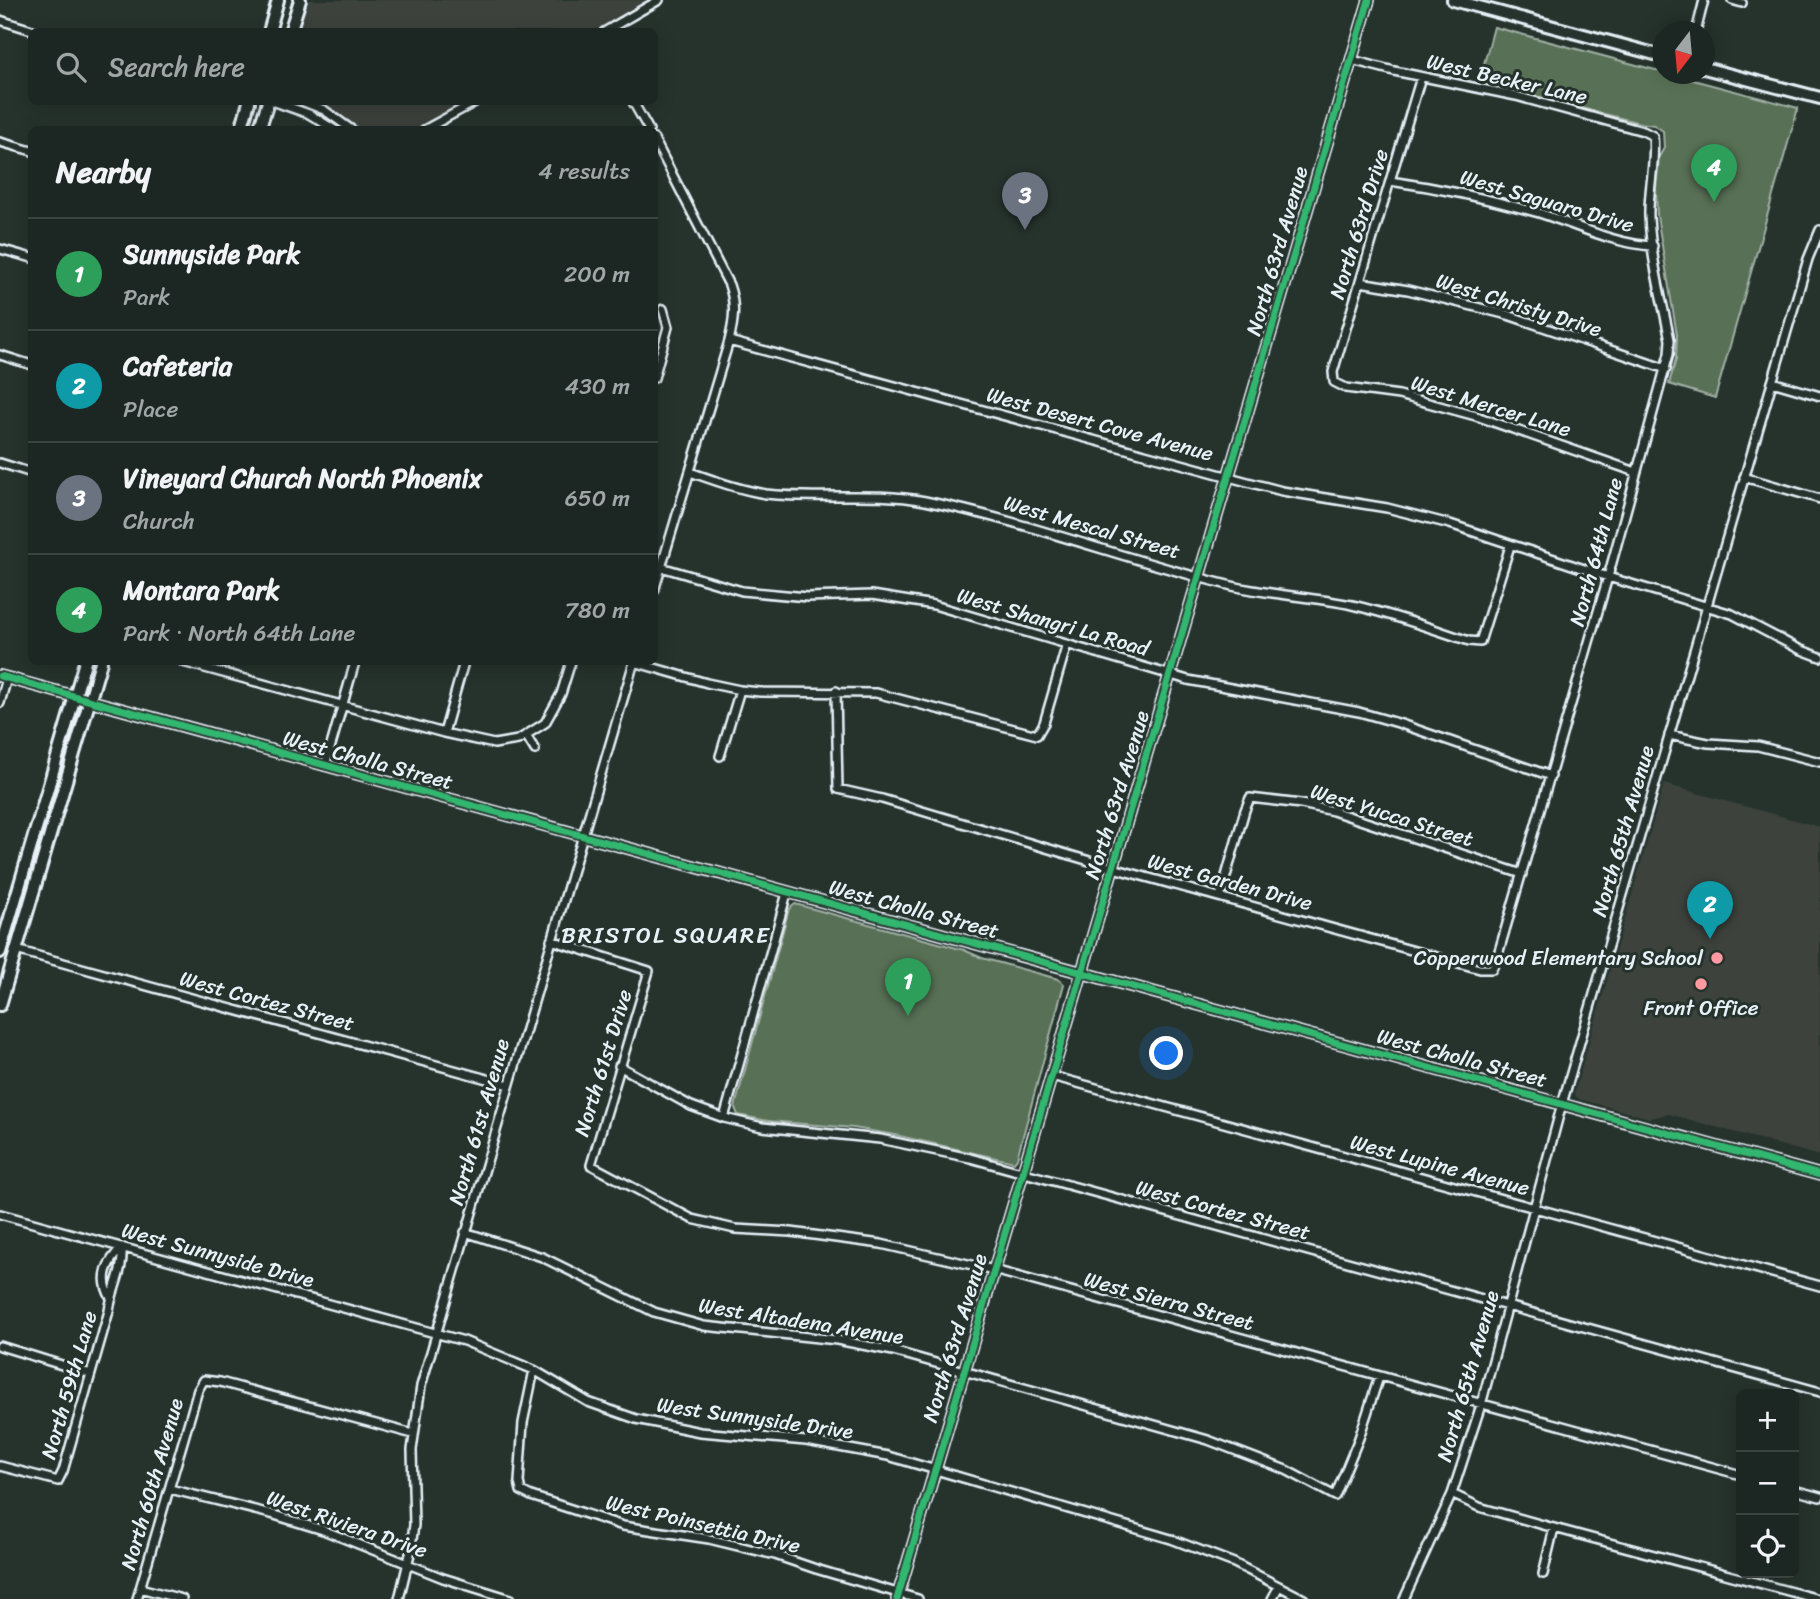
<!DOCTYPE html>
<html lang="en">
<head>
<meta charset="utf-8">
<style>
	:root { --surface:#1c2622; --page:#252e2a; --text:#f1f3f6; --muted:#a0a5a5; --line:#3a4340; --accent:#bca0f2 }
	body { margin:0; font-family:Sriracha,sans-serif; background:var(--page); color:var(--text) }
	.controls { position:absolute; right:21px; bottom:21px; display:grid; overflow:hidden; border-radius:10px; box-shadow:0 4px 18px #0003 }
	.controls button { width:63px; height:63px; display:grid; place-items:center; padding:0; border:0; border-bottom:2px solid var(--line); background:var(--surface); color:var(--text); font:35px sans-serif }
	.compass { position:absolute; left:1652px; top:21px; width:63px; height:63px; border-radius:50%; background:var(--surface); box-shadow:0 4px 18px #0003; rotate:196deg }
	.you { position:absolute; left:1167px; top:1054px; width:24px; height:24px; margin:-18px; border:5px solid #fff; border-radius:50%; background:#1a73e8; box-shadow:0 0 0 10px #1a73e833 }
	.badge { display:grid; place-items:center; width:46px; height:46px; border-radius:50%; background:var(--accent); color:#fff; font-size:23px; font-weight:700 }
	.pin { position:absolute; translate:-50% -58px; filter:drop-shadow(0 2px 4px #0008) }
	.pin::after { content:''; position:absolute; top:37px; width:24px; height:21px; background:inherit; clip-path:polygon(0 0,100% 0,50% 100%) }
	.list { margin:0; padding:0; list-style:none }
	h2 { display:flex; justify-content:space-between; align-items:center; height:91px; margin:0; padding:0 28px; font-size:30px }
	h2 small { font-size:23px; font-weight:400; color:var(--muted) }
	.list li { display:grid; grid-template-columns:46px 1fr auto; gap:21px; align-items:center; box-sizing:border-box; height:112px; padding:0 28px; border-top:2px solid var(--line) }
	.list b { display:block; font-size:26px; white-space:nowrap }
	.list p { margin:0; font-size:23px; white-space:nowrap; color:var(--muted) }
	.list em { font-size:23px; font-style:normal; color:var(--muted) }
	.icon { flex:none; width:38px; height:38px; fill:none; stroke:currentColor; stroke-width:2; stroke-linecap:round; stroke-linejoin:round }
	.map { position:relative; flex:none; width:1820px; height:1599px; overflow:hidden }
	.search { position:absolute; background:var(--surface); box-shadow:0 4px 18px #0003; left:28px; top:28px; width:630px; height:77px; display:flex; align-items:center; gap:18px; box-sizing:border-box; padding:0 24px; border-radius:10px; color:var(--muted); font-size:26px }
	.panel { position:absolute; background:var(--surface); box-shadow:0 4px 18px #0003; left:28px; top:126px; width:630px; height:539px; border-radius:10px }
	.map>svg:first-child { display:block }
	.built { fill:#3c433d }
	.green { fill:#597055; stroke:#a0b0a6; stroke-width:2 }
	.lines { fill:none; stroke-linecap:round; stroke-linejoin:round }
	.minor-casing { stroke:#e8f1f8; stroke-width:12 }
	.tertiary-casing { stroke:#e8f1f8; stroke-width:14 }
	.secondary-casing { stroke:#e8f1f8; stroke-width:16 }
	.minor { stroke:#26332d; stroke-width:7 }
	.tertiary { stroke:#26332d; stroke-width:9 }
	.secondary { stroke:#26332d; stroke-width:10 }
	.cycleway-casing { stroke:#26332d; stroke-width:11 }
	.cycleway { stroke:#33b770; stroke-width:7 }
	.poi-dot { fill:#ff9aa2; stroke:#26332d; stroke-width:2.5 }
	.labels { text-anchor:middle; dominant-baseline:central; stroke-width:6; stroke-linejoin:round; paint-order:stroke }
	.street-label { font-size:21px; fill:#e8f1f8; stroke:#26332d }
	.poi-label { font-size:21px; fill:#e8f1f8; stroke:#26332d; text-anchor:end }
	.neighbourhood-label { font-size:23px; letter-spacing:2px; fill:#e8f1f8; stroke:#26332d }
</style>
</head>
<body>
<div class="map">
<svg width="1820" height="1599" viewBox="0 0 1820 1599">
	<rect width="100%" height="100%" fill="#26332d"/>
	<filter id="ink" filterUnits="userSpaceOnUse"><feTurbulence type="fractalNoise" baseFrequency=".0143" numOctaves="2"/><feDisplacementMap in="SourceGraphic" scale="14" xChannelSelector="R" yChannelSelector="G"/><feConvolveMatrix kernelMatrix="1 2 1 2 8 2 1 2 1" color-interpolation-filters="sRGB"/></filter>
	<g filter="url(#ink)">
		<path class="built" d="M309 0H650L593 31H299Z
			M321 102H464L412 130 357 129Z
			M1664 784 1820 827V1156L1669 1114 1649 1118 1579 1099 1574 1094Z"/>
		<path class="green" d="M1494 27 1798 108 1715 398 1669 384 1676 359 1677 335 1657 216 1656 188 1659 157 1664 148 1663 131 1654 125 1640 123 1479 82Z
			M795 904 964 950 982 958 1058 979 1064 984 1017 1158 1014 1162 895 1135 854 1128 768 1121 738 1115 735 1108 736 1103 789 909Z"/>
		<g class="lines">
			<defs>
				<path id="minor" d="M1732 0 1742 3
					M0 20 38 32
					M604 32 659 0
					M1696 32 1704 0
					M1421 77 1333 372 1334 382 1346 388 1399 395 1476 416 1636 472
					M275 102 309 114 335 130
					M304 102 324 110 352 130
					M633 102 649 130
					M424 130 475 102
					M654 139 729 285C736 305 734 321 729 341L654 591
					M0 142 32 151
					M1390 181C1440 188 1490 199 1539 213 1577 225 1613 244 1653 246
					M0 249 32 258
					M1360 282 1408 290 1508 315 1666 369
					M729 341 1244 481 1282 491 1387 508 1450 524 1608 577 1732 614 1799 649 1820 657
					M0 355 32 365
					M654 378 668 327 663 309
					M1772 382 1820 396
					M0 463 32 473
					M690 472C716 481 740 490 766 494 819 500 873 491 925 501 1030 522 1129 561 1232 586 1272 595 1313 597 1352 605 1392 614 1430 628 1469 641L1480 642 1510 546
					M1744 477 1820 499
					M661 567 742 591 807 597 872 595 934 605 1188 680 1359 712 1398 723 1551 776
					M183 662 444 733 494 744 518 740 545 723 561 694 571 662
					M634 662 707 683 740 690 760 692 876 693 1037 735 1044 723 1067 644
					M836 691 838 789 882 799 1113 868 1480 969H1492L1497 958 1608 577 1669 354 1670 340C1662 300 1651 258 1649 217 1648 190 1656 163 1653 136L1643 131 1516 96 1394 71 1352 60
					M0 703 7 678
					M444 733 464 662
					M1669 735 1708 743 1758 746 1820 762
					M527 737 535 750
					M720 756 740 690
					M325 766 355 662
					M1220 897 1245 810 1250 798 1301 804 1333 811 1522 874
					M551 940 649 971 591 1165 692 1219 735 1229 791 1232 881 1244 994 1270 1741 1475
					M16 950 509 1085
					M619 1066 691 1106 724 1118 762 1127 880 1139 970 1158 1820 1392
					M1052 1076 1820 1286
					M724 1118 787 893
					M0 1214 464 1341 534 1370 588 1402 636 1419 700 1432 806 1441 888 1456 1171 1539 1234 1563 1304 1599
					M465 1232 542 1257 654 1312 704 1326 837 1340 893 1351 1208 1440 1286 1470 1335 1496 1359 1438 1379 1377
					M111 1298C99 1278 107 1262 122 1247
					M0 1346 91 1374
					M534 1370 523 1423 519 1482 521 1491 531 1496 623 1526 709 1539 775 1555 816 1569 918 1599
					M0 1466 58 1481 63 1471 109 1311C112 1288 124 1271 122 1247
					M170 1489 271 1514 323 1530 443 1578 511 1599
					M1794 1490 1820 1497
					M1452 1494 1479 1507 1554 1528 1818 1599
					M1543 1574 1554 1528
					M140 1588 182 1599
					M137 1599 198 1390 204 1380 220 1382 413 1434
					M399 1599 410 1554 414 1525 412 1450 421 1386 634 662
					M1272 1599 1279 1586
					M1404 1599 1452 1494 1481 1405 1562 1104 1808 259 1820 230"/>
				<path id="tertiary" d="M0 676 1820 1175
					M897 1599 1369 0"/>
				<path id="secondary" d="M1453 0 1662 56
					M269 32 278 0
					M290 32 300 0
					M1704 68 1820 98
					M241 130 249 102
					M259 130 268 102
					M0 952 85 662
					M0 1005 101 662"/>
			</defs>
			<use href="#minor" class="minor-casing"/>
			<use href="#tertiary" class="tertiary-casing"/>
			<use href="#secondary" class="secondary-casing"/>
			<use href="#minor" class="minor"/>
			<use href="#tertiary" class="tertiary"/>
			<use href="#secondary" class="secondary"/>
			<defs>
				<path id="cycleway" d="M0 676 1820 1175
					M897 1599 1369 0"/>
			</defs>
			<use href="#cycleway" class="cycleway-casing"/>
			<use href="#cycleway" class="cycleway"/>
		</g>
	</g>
	<g class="poi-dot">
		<circle cx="1717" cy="958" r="7"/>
		<circle cx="1701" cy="984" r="7"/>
	</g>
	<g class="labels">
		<g class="street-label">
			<text transform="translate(1507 79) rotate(13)">West Becker Lane</text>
			<text transform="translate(1547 201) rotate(16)">West Saguaro Drive</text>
			<text transform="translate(1359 224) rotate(-73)">North 63rd Drive</text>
			<text transform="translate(1277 251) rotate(-74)">North 63rd Avenue</text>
			<text transform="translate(1519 305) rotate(17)">West Christy Drive</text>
			<text transform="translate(1491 406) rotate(17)">West Mercer Lane</text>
			<text transform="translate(1100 424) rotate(15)">West Desert Cove Avenue</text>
			<text transform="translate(1092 527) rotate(16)">West Mescal Street</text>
			<text transform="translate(1596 552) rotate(-75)">North 64th Lane</text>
			<text transform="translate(1053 622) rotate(16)">West Shangri La Road</text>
			<text transform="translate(368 760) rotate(15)">West Cholla Street</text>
			<text transform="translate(1117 795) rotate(-73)">North 63rd Avenue</text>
			<text transform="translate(1392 815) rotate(17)">West Yucca Street</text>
			<text transform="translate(1623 831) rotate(-74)">North 65th Avenue</text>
			<text transform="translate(1230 882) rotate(15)">West Garden Drive</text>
			<text transform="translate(914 909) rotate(15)">West Cholla Street</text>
			<text transform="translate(267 1001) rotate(15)">West Cortez Street</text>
			<text transform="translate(1462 1058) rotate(15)">West Cholla Street</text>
			<text transform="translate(603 1063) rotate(-73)">North 61st Drive</text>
			<text transform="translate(479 1122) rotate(-74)">North 61st Avenue</text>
			<text transform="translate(1440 1165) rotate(15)">West Lupine Avenue</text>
			<text transform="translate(1223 1210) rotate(15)">West Cortez Street</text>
			<text transform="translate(218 1255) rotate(15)">West Sunnyside Drive</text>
			<text transform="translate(1169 1301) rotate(15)">West Sierra Street</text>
			<text transform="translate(801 1321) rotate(9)">West Altadena Avenue</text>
			<text transform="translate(955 1338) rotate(-73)">North 63rd Avenue</text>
			<text transform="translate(1468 1376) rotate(-74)">North 65th Avenue</text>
			<text transform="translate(69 1385) rotate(-74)">North 59th Lane</text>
			<text transform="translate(755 1418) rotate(8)">West Sunnyside Drive</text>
			<text transform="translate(152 1484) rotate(-74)">North 60th Avenue</text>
			<text transform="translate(347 1524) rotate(19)">West Riviera Drive</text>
			<text transform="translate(703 1524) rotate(13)">West Poinsettia Drive</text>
		</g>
		<g class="poi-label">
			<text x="1703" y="958">Copperwood Elementary School</text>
			<text x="1701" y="1008" text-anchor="middle">Front Office</text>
		</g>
		<g class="neighbourhood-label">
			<text x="666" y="935">BRISTOL SQUARE</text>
		</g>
	</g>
</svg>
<div class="controls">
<button>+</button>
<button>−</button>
<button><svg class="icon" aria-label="locate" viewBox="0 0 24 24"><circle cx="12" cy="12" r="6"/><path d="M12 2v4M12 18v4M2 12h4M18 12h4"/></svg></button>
</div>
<svg class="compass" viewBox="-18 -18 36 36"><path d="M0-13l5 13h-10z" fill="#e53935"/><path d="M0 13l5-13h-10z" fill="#a0a5a5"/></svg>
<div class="you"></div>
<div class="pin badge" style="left:908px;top:1016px;background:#2e9e5b">1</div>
<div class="pin badge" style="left:1710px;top:939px;background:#0f9aa8">2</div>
<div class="pin badge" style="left:1025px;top:230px;background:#6b7280">3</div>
<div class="pin badge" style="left:1714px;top:202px;background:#2e9e5b">4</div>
<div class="search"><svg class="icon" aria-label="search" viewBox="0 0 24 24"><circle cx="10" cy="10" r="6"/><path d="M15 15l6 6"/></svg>Search here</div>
<section class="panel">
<h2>Nearby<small>4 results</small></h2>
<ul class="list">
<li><span class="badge" style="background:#2e9e5b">1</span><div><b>Sunnyside Park</b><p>Park</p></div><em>200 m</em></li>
<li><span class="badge" style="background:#0f9aa8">2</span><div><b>Cafeteria</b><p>Place</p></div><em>430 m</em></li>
<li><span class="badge" style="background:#6b7280">3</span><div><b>Vineyard Church North Phoenix</b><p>Church</p></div><em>650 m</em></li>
<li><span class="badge" style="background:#2e9e5b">4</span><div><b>Montara Park</b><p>Park · North 64th Lane</p></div><em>780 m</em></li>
</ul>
</section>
</div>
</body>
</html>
